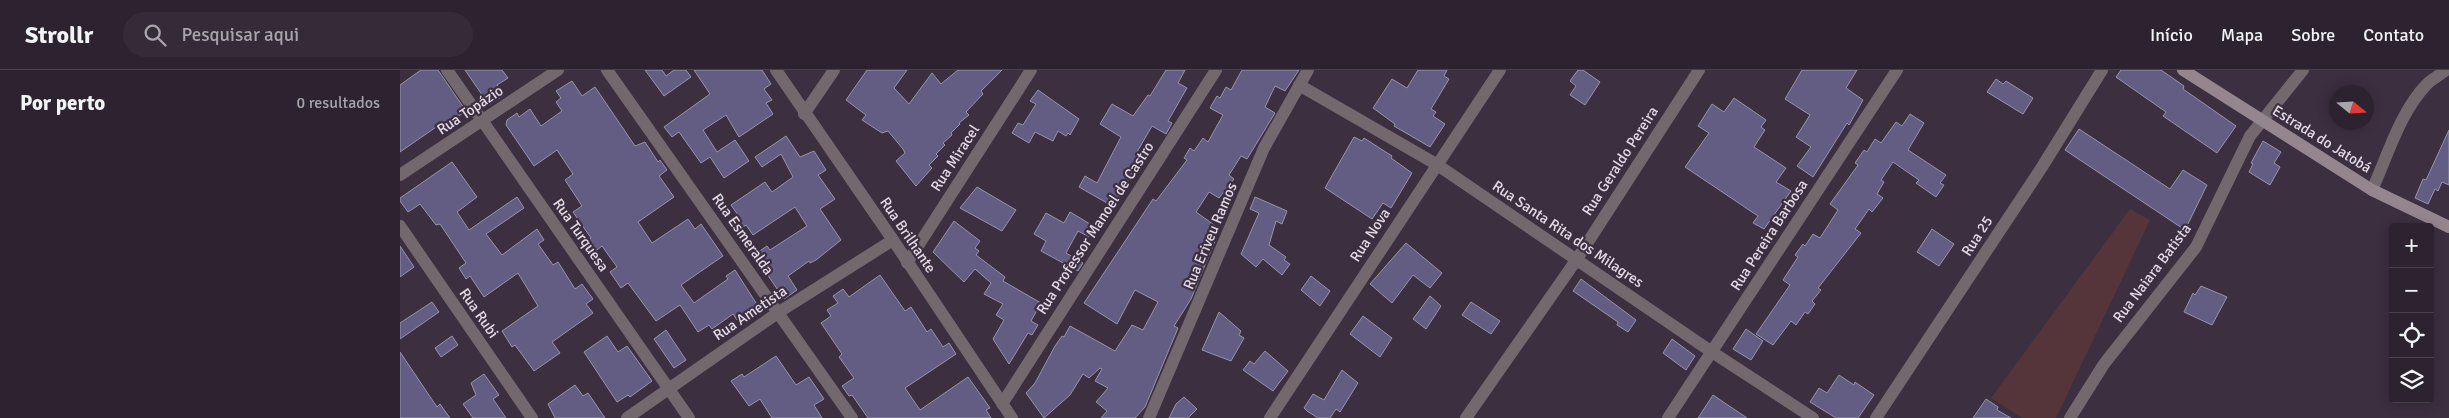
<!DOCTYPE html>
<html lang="pt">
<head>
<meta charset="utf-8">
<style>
	:root { --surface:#2d2330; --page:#352b38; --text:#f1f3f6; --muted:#a7a4ab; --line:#48404c }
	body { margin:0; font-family:Signika,sans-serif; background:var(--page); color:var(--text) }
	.controls { position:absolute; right:15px; bottom:15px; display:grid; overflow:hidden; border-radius:5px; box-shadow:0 2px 12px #0003 }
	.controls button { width:45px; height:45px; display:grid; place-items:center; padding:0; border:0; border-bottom:1px solid var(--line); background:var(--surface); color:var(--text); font:25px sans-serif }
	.compass { position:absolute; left:1929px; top:15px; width:45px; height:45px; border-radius:50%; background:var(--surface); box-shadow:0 2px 12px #0003; rotate:108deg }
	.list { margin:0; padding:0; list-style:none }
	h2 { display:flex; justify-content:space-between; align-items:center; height:65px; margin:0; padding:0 20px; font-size:21px }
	h2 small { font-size:16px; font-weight:400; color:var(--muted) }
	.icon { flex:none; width:28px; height:28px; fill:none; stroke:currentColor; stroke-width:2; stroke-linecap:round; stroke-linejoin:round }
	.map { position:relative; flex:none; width:2049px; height:348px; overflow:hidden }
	header { display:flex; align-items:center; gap:30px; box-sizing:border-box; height:70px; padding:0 25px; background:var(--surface); border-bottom:1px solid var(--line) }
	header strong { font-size:24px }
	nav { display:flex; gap:28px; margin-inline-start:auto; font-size:18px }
	.search { width:350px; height:45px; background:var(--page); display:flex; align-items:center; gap:12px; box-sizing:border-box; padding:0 18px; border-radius:28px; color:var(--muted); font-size:19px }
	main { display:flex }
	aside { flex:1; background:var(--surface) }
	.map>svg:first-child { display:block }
	.green { fill:#55353a }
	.building { fill:#635c83; stroke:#9894ab }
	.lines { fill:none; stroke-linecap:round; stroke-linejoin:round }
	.street { stroke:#72686e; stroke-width:12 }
	.secondary { stroke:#95858e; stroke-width:12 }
	.labels { text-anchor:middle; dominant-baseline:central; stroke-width:4.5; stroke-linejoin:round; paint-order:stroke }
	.street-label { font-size:15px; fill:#e3dae5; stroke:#3c2f40 }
</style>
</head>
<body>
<header>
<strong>Strollr</strong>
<div class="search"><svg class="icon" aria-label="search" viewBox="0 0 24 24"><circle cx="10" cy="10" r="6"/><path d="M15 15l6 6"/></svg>Pesquisar aqui</div>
<nav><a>Início</a><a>Mapa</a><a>Sobre</a><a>Contato</a></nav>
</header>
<main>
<aside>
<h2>Por perto<small>0 resultados</small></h2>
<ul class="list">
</ul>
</aside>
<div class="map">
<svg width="2049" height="348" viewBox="0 0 2049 348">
	<rect width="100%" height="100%" fill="#3c2f40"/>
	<path class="green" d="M1730 139 1750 150 1656 348H1622L1591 328Z"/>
	<path class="building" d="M21 0H38L66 41 44 56 42 53 0 82V15Z
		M65 0H102L108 8 97 15 104 25 89 35Z
		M245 0H262L266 6 274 0H286L291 7 264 26Z
		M294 0H362L371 14 364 19 372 30 366 33 373 44 339 67 326 45 303 60 317 82 335 70 349 91 324 108 310 87 301 93 279 62 272 67 264 57 310 24Z
		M467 0H507L494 18 509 34 532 3 541 14 558 0H602L581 21 583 24 566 42 569 45 559 53 560 54 551 63 552 65 543 73 545 75 536 84 538 86 529 95 532 98 516 116 496 91 505 83 503 79 488 61 482 63 462 50 466 45 446 30Z
		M766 0H785L778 13 787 18 768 51 772 53 766 64 752 56 737 82 742 84 714 137 679 117 685 106 697 113 721 67 700 54 712 34 733 46 748 25 750 26Z
		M842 0H899L885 21 875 16 865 37 875 43 847 89 841 86 829 105 834 109 819 128 809 122 796 142 817 157 810 168 815 171 791 229 774 256 778 258 745 337 735 348H701L707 341 696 332 708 318 695 311 702 299 700 298 689 308 683 304 670 325 644 348 626 323 635 313 655 276 662 266 664 267 670 256 715 281 732 255 743 260 758 232 735 220 717 254 684 233 753 129 756 131 787 90 784 88 790 78 794 81 803 68 808 72 823 45 810 38 817 26 820 28 826 17 831 20Z
		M1018 0H1047L1044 6 1049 9 1031 39 1036 42 1033 46 1045 54 1030 77 994 56 995 54 973 38 992 9 1007 18Z
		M1178 0H1183L1200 12 1185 35 1170 25 1176 16 1170 11Z
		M1402 0H1457L1446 18 1463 30 1449 55 1447 53 1413 107 1397 96 1411 77 1396 67 1410 45 1385 29Z
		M1721 0H1761L1784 16 1783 19 1836 56 1817 83 1763 46 1766 42 1716 7Z
		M1596 9 1603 14 1606 11 1633 28 1623 44 1587 22Z
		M172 11 182 26 195 17 235 76 245 72 258 92 260 90 267 100 259 106 274 127 238 152 252 173 288 149 295 159 301 154 323 186 281 215 294 233 328 209 326 206 335 200 358 236 337 250 333 244 312 259 309 255 298 262 280 235 256 251 228 213 221 218 210 202 217 197 202 176 193 183 186 172 191 168 173 142 182 136 165 110 173 104 157 80 134 96 106 55 107 50 117 43 119 47 130 39 141 56 162 41 156 32 161 28 156 21Z
		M638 20 679 49 670 65 668 63 666 66 658 61 653 71 635 62 629 73 612 63 618 53 623 55 636 34 630 31Z
		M1334 28 1366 50 1361 57 1365 60 1354 77 1386 98 1376 112 1391 121 1364 159 1353 153 1358 146 1285 97 1309 63 1298 56 1312 34 1324 42Z
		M1510 44 1524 53 1508 80 1546 105 1540 113 1544 115 1536 127 1516 113 1519 110 1493 92 1481 110 1484 112 1477 124 1483 128 1472 142 1469 139 1455 159 1461 163 1418 218 1421 220 1412 231 1415 234 1408 244 1405 242 1396 255 1391 251 1373 275 1356 264 1390 215 1383 210 1398 187 1395 185 1403 174 1405 176 1413 164 1420 168 1438 140 1430 134 1458 95 1455 93 1464 80 1467 82 1475 69 1481 73 1496 52 1502 56Z
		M1679 59 1770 119 1783 100 1807 115 1785 160 1665 80Z
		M2049 60V115L2042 112 2038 121 2035 119 2028 134 2015 128 2023 109 2026 110Z
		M386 66 400 87 414 81 426 100 418 105 435 129 420 139 441 170 416 190 410 193 409 191 388 206 397 220 384 229 354 185 367 176 370 180 407 156 395 137 353 165 346 155 339 160 332 149 338 145 331 135 365 112 372 122 393 107 381 84 362 97 355 87Z
		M954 67 962 71 964 68 992 86 991 88 1012 103 991 138 983 133 972 149 925 118Z
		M1863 71 1881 82 1874 93 1880 97 1870 115 1849 102 1853 94 1851 93Z
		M52 92 77 127 57 142 69 160 117 127 124 138 86 164 102 185 137 159 144 170 138 174 153 195 158 192 175 219 182 214 193 229 186 234 193 243 152 272 160 283 134 301 115 275 112 277 102 261 138 236 118 203 84 227 70 206 66 209 59 198 66 193 40 154 36 155 20 134 8 142 0 131V128Z
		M577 117 616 140 602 161 560 138Z
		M855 127 887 141 882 154 876 151 869 175 886 187 884 190 890 194 882 205 863 189 856 197 841 184 859 143 850 139Z
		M670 142 695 157 689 167 678 161 666 183 683 193 678 201 641 181 646 171 634 164 646 143 664 153Z
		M554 151 580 171 575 178 579 181 576 185 605 207 603 211 641 233 631 251 638 255 632 265 628 263 609 294 593 269 604 250 596 245 603 234 584 224 591 213 575 199 564 212 533 182Z
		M1532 159 1554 174 1539 196 1517 182Z
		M1006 173 1042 203 1030 218 1013 205 992 233 970 214Z
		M0 176 14 197 0 207Z
		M480 205 505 241 511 237 527 262 531 259 543 277 549 273 556 284 505 318 520 340 568 307 590 338 586 340 591 348H468L452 325 449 326 442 316 454 308 439 287 442 284 421 253 431 246 427 240 438 233 433 226 443 219 449 227Z
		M911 206 930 221 920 236 901 220Z
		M1181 209 1236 250 1228 262 1217 255 1218 252 1173 221Z
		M1801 216 1827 227 1812 255 1784 242 1793 223 1795 225Z
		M1030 226 1041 236 1026 259 1013 249Z
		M32 232 39 242 0 269V253Z
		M1071 232 1100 251 1091 264 1062 245Z
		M819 242 841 261 839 265 844 268 831 291 802 280Z
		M963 246 992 268 980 287 950 264Z
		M1346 259 1363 271 1351 290 1333 279Z
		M266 260 286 290 274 298 254 269Z
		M52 266 58 275 41 287 35 278Z
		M207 266 218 282 227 276 252 311 230 327 228 325 217 332 184 282Z
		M1272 269 1295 286 1286 300 1263 283Z
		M865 281 888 301 873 321 843 300 850 291 854 294Z
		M0 282 37 337 40 334 50 348H0Z
		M376 286 396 315 409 307 424 329 414 335 422 348H372L360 329 349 336 331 311 342 304 344 307Z
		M942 300 958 313 940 342 936 339 930 348H918L907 341 904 338 913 324 924 330Z
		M84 304 99 325 93 329 106 348H73L63 334 76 325 71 313Z
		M1439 305 1454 315 1455 312 1474 325 1458 348H1436L1410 332 1419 318 1427 323Z
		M175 315 183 326 188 323 205 348H155L148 334Z
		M1313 325 1347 348H1298Z
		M784 327 797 339 788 348H769L776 334Z
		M1586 329 1598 337 1597 340 1611 348H1573Z"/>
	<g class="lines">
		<path class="street" d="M47 0 289 348
			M207 0 452 348
			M376 0 493 170 612 348
			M899 15 1036 94 1312 282 1413 348
			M404 44 434 0
			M0 105 158 0
			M1972 120C1988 85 2000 42 2027 14 2032 9 2040 5 2046 0
			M0 156 132 348
			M507 193 631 0
			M602 334 816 0
			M227 348 379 242 493 170
			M749 348 864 78 908 0
			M870 348 1100 0
			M1066 348 1177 189 1299 0
			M1268 348 1497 0
			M1476 348 1642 97 1702 0
			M1670 348 1704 294 1796 177 1850 66 1903 0"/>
		<path class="secondary" d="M1783 0 1972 120 2049 157"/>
	</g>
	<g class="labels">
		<g class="street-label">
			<text transform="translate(70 40) rotate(-34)">Rua Topázio</text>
			<text transform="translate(1922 69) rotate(32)">Estrada do Jatobá</text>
			<text transform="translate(555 88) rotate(-57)">Rua Miracel</text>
			<text transform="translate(1220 91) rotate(-57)">Rua Geraldo Pereira</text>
			<text transform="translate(695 158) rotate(-57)">Rua Professor Manoel de Castro</text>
			<text transform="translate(343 164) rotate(55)">Rua Esmeralda</text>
			<text transform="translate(1168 164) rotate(34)">Rua Santa Rita dos Milagres</text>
			<text transform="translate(181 165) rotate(55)">Rua Turquesa</text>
			<text transform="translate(508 165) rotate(56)">Rua Brilhante</text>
			<text transform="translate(970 165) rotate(-57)">Rua Nova</text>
			<text transform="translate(1369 165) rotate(-57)">Rua Pereira Barbosa</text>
			<text transform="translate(810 166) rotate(-67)">Rua Eriveu Ramos</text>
			<text transform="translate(1577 166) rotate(-57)">Rua 25</text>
			<text transform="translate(1752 203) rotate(-53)">Rua Naiara Batista</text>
			<text transform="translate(79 243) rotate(55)">Rua Rubi</text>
			<text transform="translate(350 243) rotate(-34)">Rua Ametista</text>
		</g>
	</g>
</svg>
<div class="controls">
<button>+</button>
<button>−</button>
<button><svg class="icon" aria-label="locate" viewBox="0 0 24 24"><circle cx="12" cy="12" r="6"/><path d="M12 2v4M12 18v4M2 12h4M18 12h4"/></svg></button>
<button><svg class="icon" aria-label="layers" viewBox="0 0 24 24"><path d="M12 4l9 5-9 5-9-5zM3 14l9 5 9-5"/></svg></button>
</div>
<svg class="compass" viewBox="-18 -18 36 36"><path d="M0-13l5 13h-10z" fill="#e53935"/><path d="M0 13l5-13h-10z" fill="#a7a4ab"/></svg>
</div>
</main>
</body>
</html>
